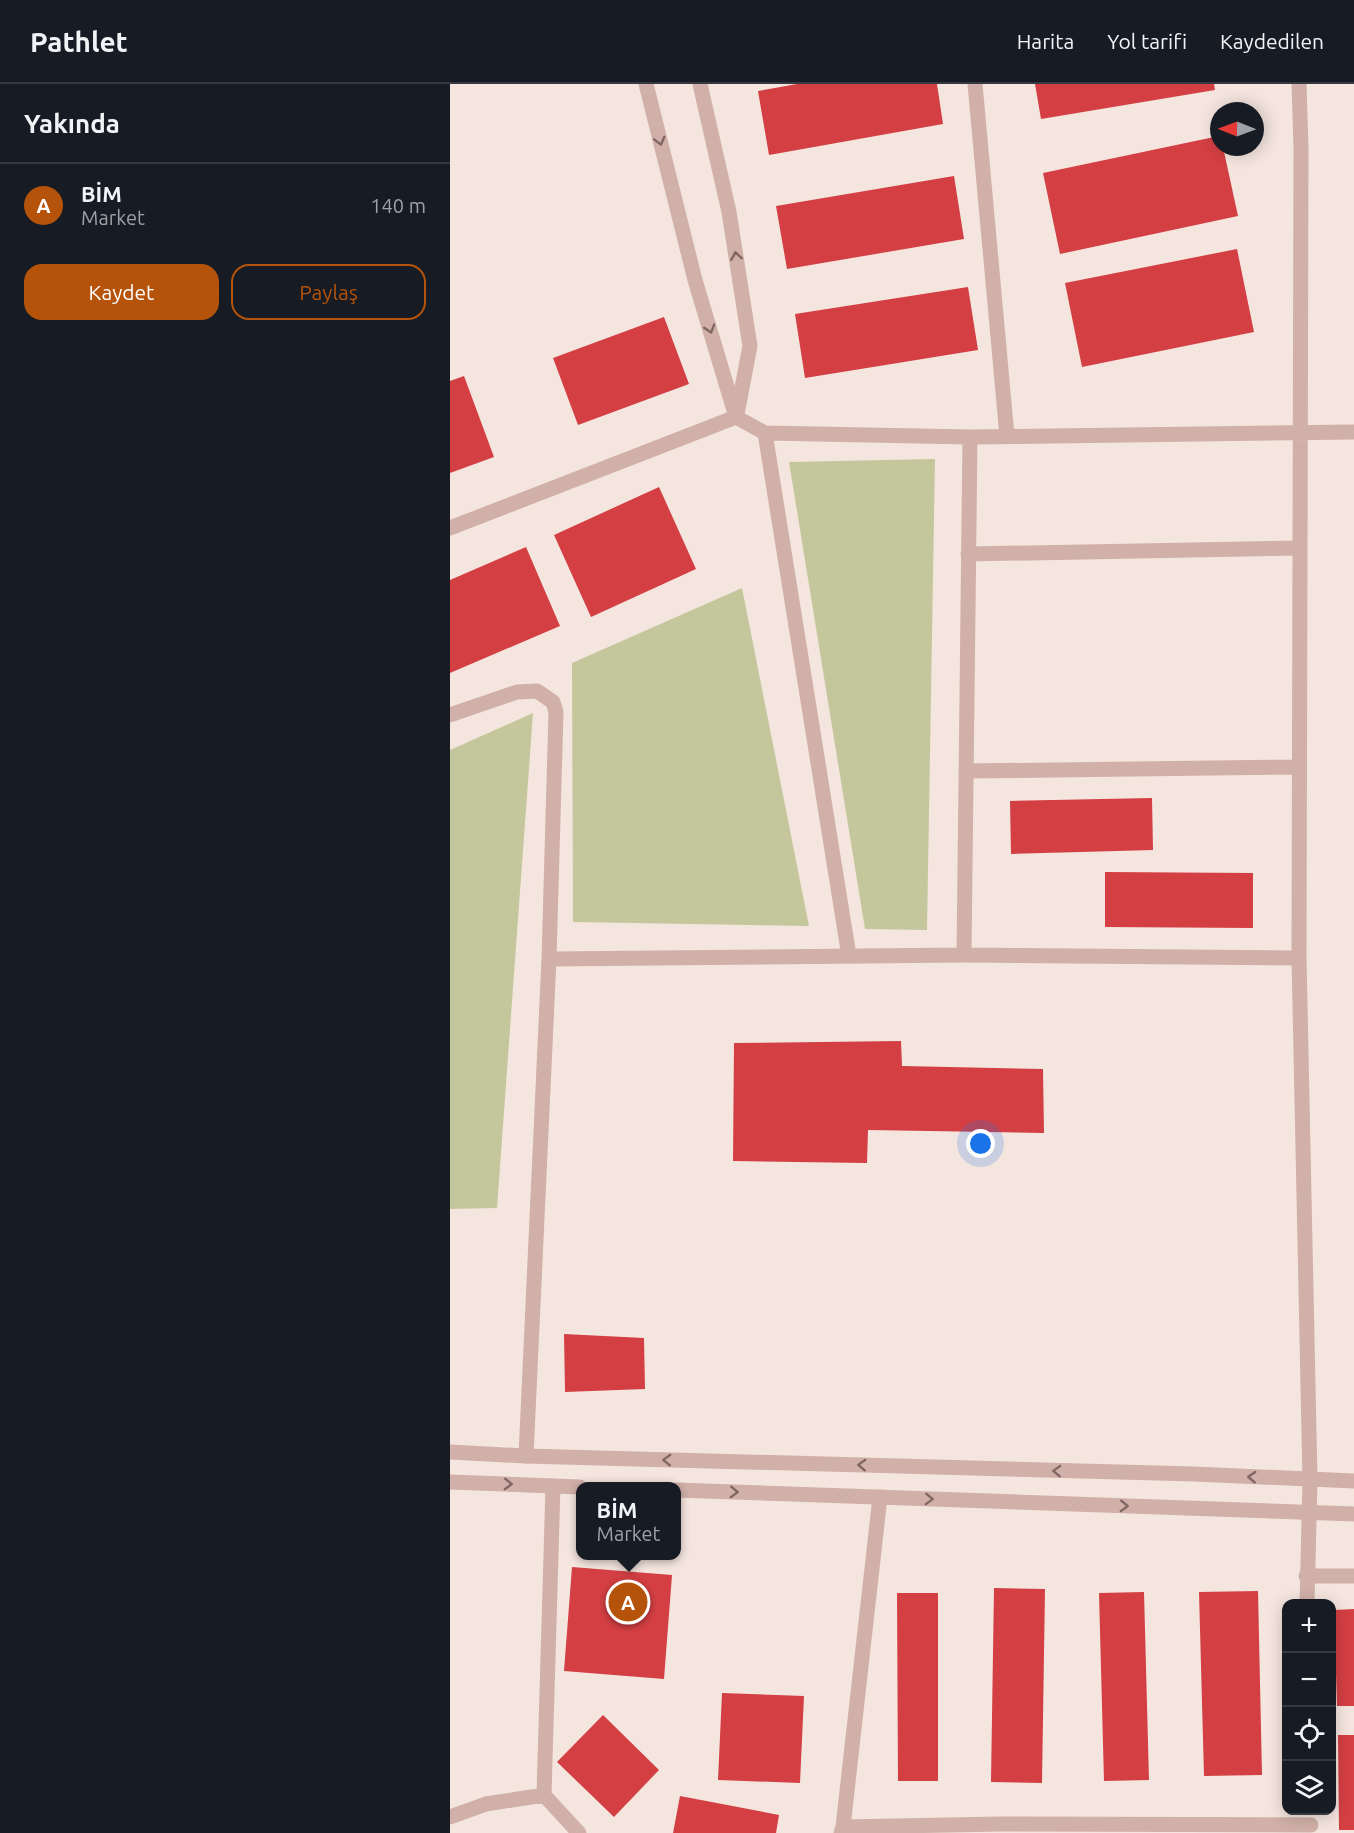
<!DOCTYPE html>
<html lang="tr">
<head>
<meta charset="utf-8">
<style>
	:root { --surface:#171b24; --page:#242831; --text:#f1f3f6; --muted:#9ea1a6; --line:#363941; --accent:#b45309 }
	body { margin:0; font-family:Ubuntu,sans-serif; background:var(--page); color:var(--text) }
	.controls { position:absolute; right:18px; bottom:18px; display:grid; overflow:hidden; border-radius:12px; box-shadow:0 3px 15px #0003 }
	.controls button { width:54px; height:54px; display:grid; place-items:center; padding:0; border:0; border-bottom:2px solid var(--line); background:var(--surface); color:var(--text); font:30px sans-serif }
	.compass { position:absolute; left:760px; top:18px; width:54px; height:54px; border-radius:50%; background:var(--surface); box-shadow:0 3px 15px #0003; rotate:271deg }
	.you { position:absolute; left:531px; top:1060px; width:21px; height:21px; margin:-15px; border:4px solid #fff; border-radius:50%; background:#1a73e8; box-shadow:0 0 0 9px #1a73e833 }
	.badge { display:grid; place-items:center; width:39px; height:39px; border-radius:50%; background:var(--accent); color:#fff; font-size:20px; font-weight:700 }
	.pin { position:absolute; translate:-50% -50%; border:3px solid #fff; box-shadow:0 2px 6px #0006 }
	.popup { position:absolute; left:126px; top:1398px; width:105px; height:78px; box-sizing:border-box; display:grid; place-content:center; border-radius:12px; background:var(--surface); filter:drop-shadow(0 2px 4px #0005); font-size:20px; white-space:nowrap; color:var(--muted) }
	.popup b { font-size:22px; color:var(--text) }
	.popup::after { content:''; position:absolute; left:50%; top:100%; margin-left:-12px; border:12px solid transparent; border-top-color:var(--surface) }
	.list { margin:0; padding:0; list-style:none }
	h2 { display:flex; justify-content:space-between; align-items:center; height:78px; margin:0; padding:0 24px; font-size:26px }
	h2 small { font-size:20px; font-weight:400; color:var(--muted) }
	.list li { display:grid; grid-template-columns:39px 1fr auto; gap:18px; align-items:center; box-sizing:border-box; height:84px; padding:0 24px; border-top:2px solid var(--line) }
	.list b { display:block; font-size:22px; white-space:nowrap }
	.list p { margin:0; font-size:20px; white-space:nowrap; color:var(--muted) }
	.list em { font-size:20px; font-style:normal; color:var(--muted) }
	.actions { display:flex; gap:12px; padding:18px 24px }
	.actions a { flex:1; padding:14px 0; border:2px solid var(--accent); border-radius:18px; text-align:center; font-size:21px; color:var(--accent) }
	.actions .main { background:var(--accent); color:#fff }
	.icon { flex:none; width:33px; height:33px; fill:none; stroke:currentColor; stroke-width:2; stroke-linecap:round; stroke-linejoin:round }
	.map { position:relative; flex:none; width:904px; height:1749px; overflow:hidden }
	header { display:flex; align-items:center; gap:36px; box-sizing:border-box; height:84px; padding:0 30px; background:var(--surface); border-bottom:2px solid var(--line) }
	header strong { font-size:28px }
	nav { display:flex; gap:33px; margin-inline-start:auto; font-size:21px }
	main { display:flex }
	aside { flex:1; background:var(--surface) }
	.map>svg:first-child { display:block }
	.green { fill:#c4c79c }
	.building { fill:#d33f43 }
	.lines { fill:none; stroke-linecap:round; stroke-linejoin:round }
	.minor { stroke:#d0b0a8; stroke-width:15 }
	.tertiary { stroke:#d0b0a8; stroke-width:15 }
	.oneway { stroke:#7f6662 }
</style>
</head>
<body>
<header>
<strong>Pathlet</strong>
<nav><a>Harita</a><a>Yol tarifi</a><a>Kaydedilen</a></nav>
</header>
<main>
<aside>
<h2>Yakında<small></small></h2>
<ul class="list">
<li><span class="badge">A</span><div><b>BİM</b><p>Market</p></div><em>140 m</em></li>
</ul>
<div class="actions"><a class="main">Kaydet</a><a>Paylaş</a></div>
</aside>
<div class="map">
<svg width="904" height="1749" viewBox="0 0 904 1749">
	<rect width="100%" height="100%" fill="#f5e5df"/>
	<path class="green" d="M485 375 477 846 415 845 339 378Z
		M292 504 359 842 123 838 122 579Z
		M83 629 47 1124 0 1125V666Z"/>
	<path class="building" d="M347 0H487L493 40 319 71 308 7Z
		M585 0H764L765 6 591 35Z
		M769 52V63H773L788 132 610 170 593 89Z
		M504 92 514 155 337 185 326 122Z
		M787 165 804 248 632 283 615 199Z
		M518 203 528 266 355 294 345 230Z
		M214 233 239 300 128 341 103 274Z
		M14 292 44 373 0 389V297Z
		M209 403 246 485 141 533 104 451Z
		M76 463 110 542 0 589V496Z
		M702 714 703 766 561 770 560 717Z
		M655 788 803 789V844L655 843Z
		M451 957 452 982 593 985 594 1049 418 1046 417 1079 283 1077 284 959Z
		M114 1250 194 1254 195 1305 115 1308Z
		M122 1483 222 1491 214 1595 114 1587Z
		M544 1504 595 1505 592 1699 541 1698Z
		M808 1507 812 1691 754 1692 749 1508Z
		M694 1508 699 1696 654 1697 649 1509Z
		M447 1509H488V1697H448Z
		M904 1525V1622H887L884 1526Z
		M272 1609 354 1612 350 1699 268 1696Z
		M153 1631 209 1686 164 1733 107 1678Z
		M888 1651H904V1746H889Z
		M230 1712 329 1731 326 1749H223Z"/>
	<g class="lines">
		<path class="minor" d="M196 0 245 196 286 333
			M250 0 279 128 300 262 287 330
			M525 0 557 352
			M849 0 851 64 849 874 860 1396 857 1520
			M315 349 399 872
			M0 444 286 333 315 349 520 353 904 348
			M518 470 850 464
			M0 631 67 608 87 607 103 618 106 628 99 875 76 1372
			M516 687 849 683
			M514 871 520 353
			M99 875 514 871 849 874
			M856 1492H904
			M94 1711 103 1402
			M0 1733 36 1720 94 1711 129 1749
			M393 1743 551 1740 861 1741
			M391 1749 393 1743 430 1413"/>
		<path class="tertiary" d="M0 1368 76 1372 744 1390 904 1397
			M0 1398 130 1403
			M226 1406 904 1430"/>
	</g>
	<defs><path id="oneway-chevron" d="M-2-3.5L2.5 0L-2 3.5" fill="none" stroke-width="1.6" stroke-linecap="round" stroke-linejoin="round" transform="scale(1.5)"/></defs>
	<g class="oneway">
		<use href="#oneway-chevron" transform="translate(210 57) rotate(76)"/>
		<use href="#oneway-chevron" transform="translate(286 172) rotate(-99)"/>
		<use href="#oneway-chevron" transform="translate(260 245) rotate(73)"/>
		<use href="#oneway-chevron" transform="translate(217 1376) rotate(-178)"/>
		<use href="#oneway-chevron" transform="translate(412 1381) rotate(-178)"/>
		<use href="#oneway-chevron" transform="translate(607 1387) rotate(-178)"/>
		<use href="#oneway-chevron" transform="translate(802 1393) rotate(-177)"/>
		<use href="#oneway-chevron" transform="translate(58 1400) rotate(2)"/>
		<use href="#oneway-chevron" transform="translate(284 1408) rotate(2)"/>
		<use href="#oneway-chevron" transform="translate(479 1415) rotate(2)"/>
		<use href="#oneway-chevron" transform="translate(674 1422) rotate(2)"/>
	</g>
</svg>
<div class="controls">
<button>+</button>
<button>−</button>
<button><svg class="icon" aria-label="locate" viewBox="0 0 24 24"><circle cx="12" cy="12" r="6"/><path d="M12 2v4M12 18v4M2 12h4M18 12h4"/></svg></button>
<button><svg class="icon" aria-label="layers" viewBox="0 0 24 24"><path d="M12 4l9 5-9 5-9-5zM3 14l9 5 9-5"/></svg></button>
</div>
<svg class="compass" viewBox="-18 -18 36 36"><path d="M0-13l5 13h-10z" fill="#e53935"/><path d="M0 13l5-13h-10z" fill="#9ea1a6"/></svg>
<div class="you"></div>
<div class="pin badge" style="left:178px;top:1518px">A</div>
<div class="popup"><b>BİM</b>Market</div>
</div>
</main>
</body>
</html>
